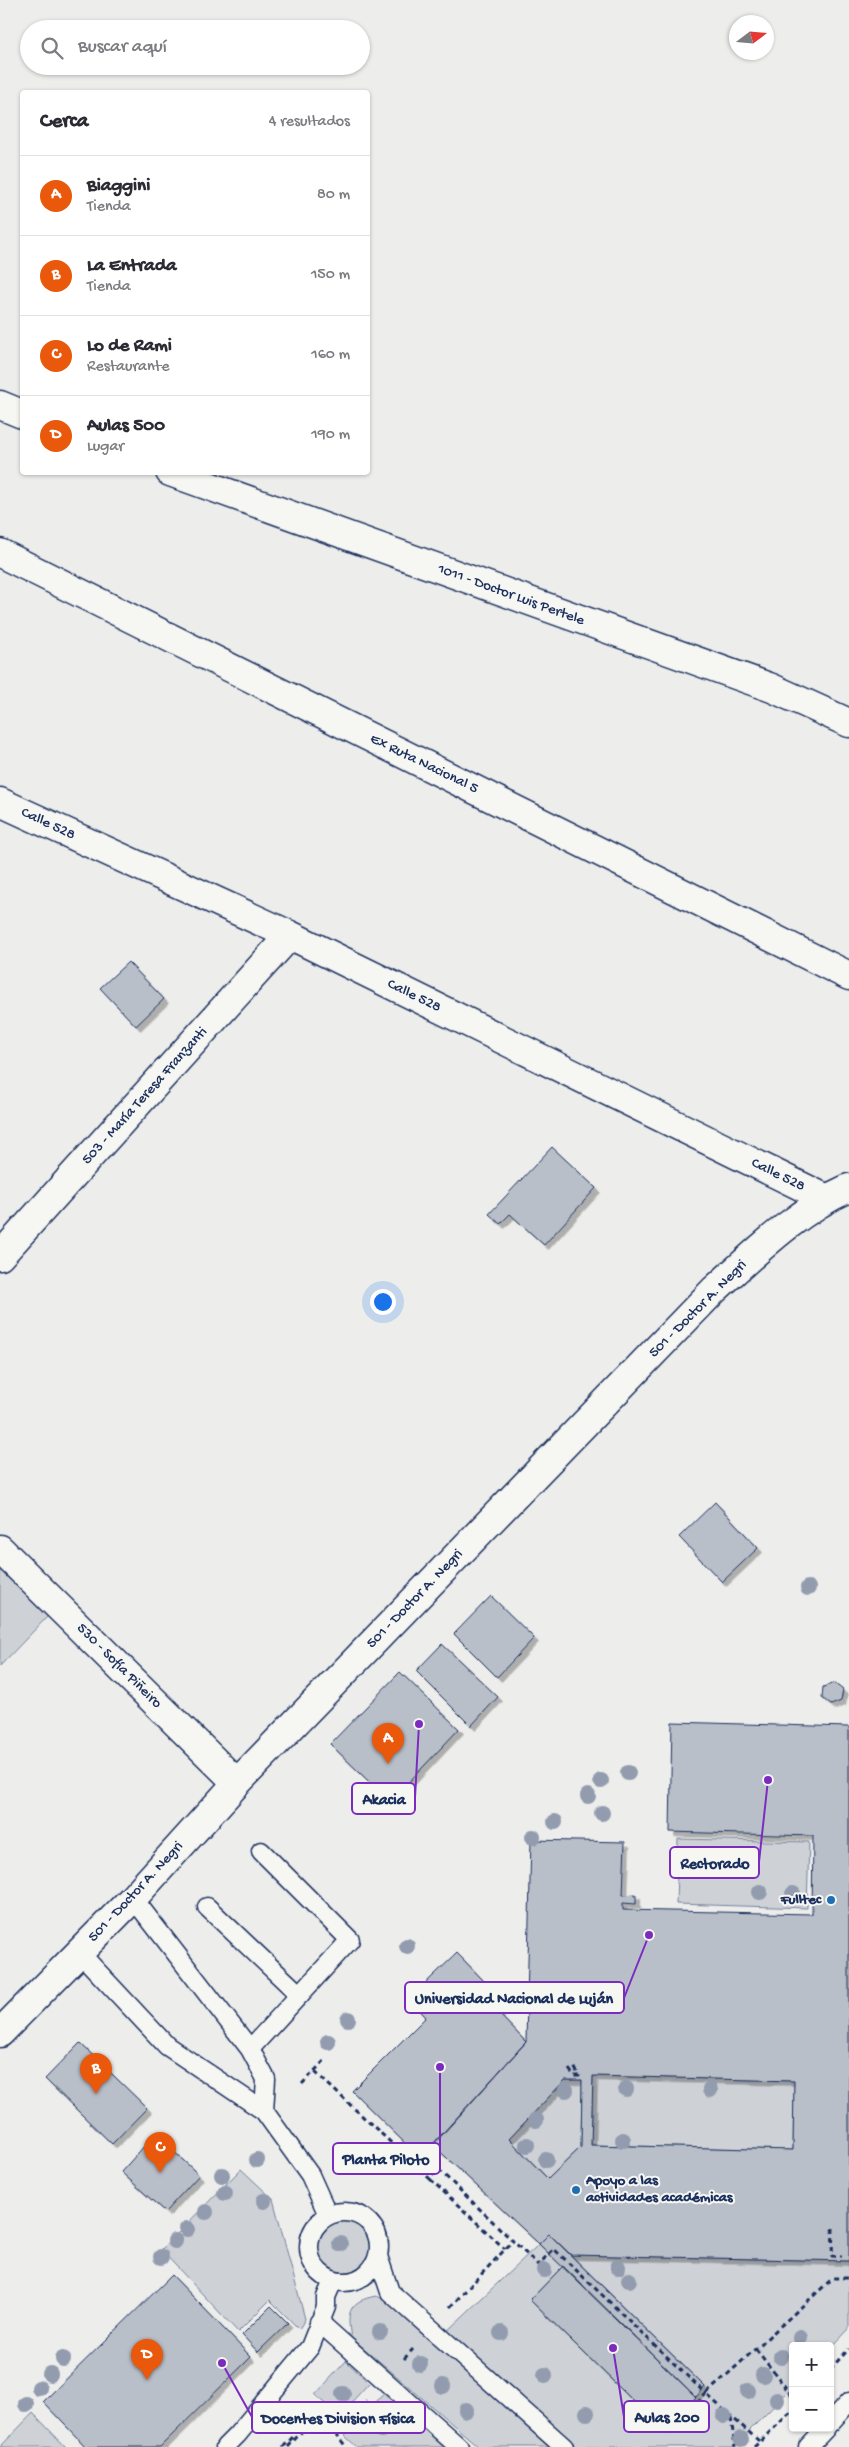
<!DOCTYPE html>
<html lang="es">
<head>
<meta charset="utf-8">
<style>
	:root { --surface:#fff; --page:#f7f7f7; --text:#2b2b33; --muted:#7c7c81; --line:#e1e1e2; --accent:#ea580c }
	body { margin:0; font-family:"Gochi Hand",sans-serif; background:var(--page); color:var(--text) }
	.controls { position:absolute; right:15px; bottom:15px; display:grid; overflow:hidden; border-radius:5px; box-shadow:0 1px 4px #0004 }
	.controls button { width:45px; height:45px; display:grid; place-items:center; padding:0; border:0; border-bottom:1px solid var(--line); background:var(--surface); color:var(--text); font:25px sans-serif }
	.compass { position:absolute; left:729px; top:15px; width:45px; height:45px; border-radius:50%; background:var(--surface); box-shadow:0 1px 4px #0004; rotate:74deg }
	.you { position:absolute; left:382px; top:1301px; width:18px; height:18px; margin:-12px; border:4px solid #fff; border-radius:50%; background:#1a73e8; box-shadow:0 0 0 8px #1a73e833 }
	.badge { display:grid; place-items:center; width:32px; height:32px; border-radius:50%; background:var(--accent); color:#fff; font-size:16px; font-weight:700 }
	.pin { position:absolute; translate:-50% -41px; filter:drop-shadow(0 1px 2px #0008) }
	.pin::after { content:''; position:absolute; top:26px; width:18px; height:15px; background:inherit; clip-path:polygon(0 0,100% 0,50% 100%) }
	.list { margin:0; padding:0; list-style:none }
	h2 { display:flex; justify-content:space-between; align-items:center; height:65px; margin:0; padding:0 20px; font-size:21px }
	h2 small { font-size:16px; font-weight:400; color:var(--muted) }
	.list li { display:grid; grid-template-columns:32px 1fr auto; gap:15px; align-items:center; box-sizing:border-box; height:80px; padding:0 20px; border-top:1px solid var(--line) }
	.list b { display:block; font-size:19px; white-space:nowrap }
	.list p { margin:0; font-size:16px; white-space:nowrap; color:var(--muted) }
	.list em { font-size:16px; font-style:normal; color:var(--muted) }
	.icon { flex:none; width:28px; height:28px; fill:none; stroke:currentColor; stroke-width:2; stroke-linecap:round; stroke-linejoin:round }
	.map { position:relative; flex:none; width:849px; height:2447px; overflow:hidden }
	.search { position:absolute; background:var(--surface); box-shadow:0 1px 4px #0004; left:20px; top:20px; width:350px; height:55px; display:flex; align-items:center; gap:12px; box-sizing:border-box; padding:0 18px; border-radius:28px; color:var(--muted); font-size:19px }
	.panel { position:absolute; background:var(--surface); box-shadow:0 1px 4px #0004; left:20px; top:90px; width:350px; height:385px; border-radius:5px }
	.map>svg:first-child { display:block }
	.green { fill:#ced2d7; stroke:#74809a }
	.building { fill:#b9bfc8; stroke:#1b2f5e; fill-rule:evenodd; filter:url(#shadow) }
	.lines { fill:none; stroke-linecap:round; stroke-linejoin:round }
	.lane-casing { stroke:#1b2f5e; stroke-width:21 }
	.street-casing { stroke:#1b2f5e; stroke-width:31 }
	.secondary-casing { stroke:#1b2f5e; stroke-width:31 }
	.primary-casing { stroke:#1b2f5e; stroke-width:31 }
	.path { stroke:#1b2f5e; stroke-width:3; stroke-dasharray:5 4; stroke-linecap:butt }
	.lane { stroke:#f6f6f2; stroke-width:18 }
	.street { stroke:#f6f6f2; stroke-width:28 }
	.secondary { stroke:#f6f6f2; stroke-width:28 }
	.primary { stroke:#f6f6f2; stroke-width:28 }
	.tree { fill:#929cae }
	.poi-dot { fill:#1f6fb2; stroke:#f6f6f2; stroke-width:2 }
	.labels { text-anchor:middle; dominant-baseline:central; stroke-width:4; stroke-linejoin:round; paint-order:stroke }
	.street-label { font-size:15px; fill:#1b2f5e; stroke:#f6f6f2 }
	.poi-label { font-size:15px; font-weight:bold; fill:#1b2f5e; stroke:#f6f6f2; text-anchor:end }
	.leader { fill:none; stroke:#7b2cbf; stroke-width:2 }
	.callout-dot { fill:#7b2cbf; stroke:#f6f6f2; stroke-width:2 }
	.callout { fill:#f6f6f2; stroke:#7b2cbf; stroke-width:2 }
	.callout-label { font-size:16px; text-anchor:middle; font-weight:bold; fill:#1b2f5e }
</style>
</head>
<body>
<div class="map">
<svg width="849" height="2447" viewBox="0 0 849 2447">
	<defs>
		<filter id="shadow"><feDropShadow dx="4.5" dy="4.5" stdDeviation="0" flood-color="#0004"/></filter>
	</defs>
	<rect width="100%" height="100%" fill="#edeeec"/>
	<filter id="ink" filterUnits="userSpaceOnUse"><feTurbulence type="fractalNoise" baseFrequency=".02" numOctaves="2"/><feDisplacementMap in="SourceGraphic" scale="10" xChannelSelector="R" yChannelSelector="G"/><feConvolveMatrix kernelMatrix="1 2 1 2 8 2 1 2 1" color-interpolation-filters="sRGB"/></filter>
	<g filter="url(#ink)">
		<path class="green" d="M0 1570 48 1616 0 1666Z
			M678 1839 809 1842 807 1908 676 1904Z
			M593 2076 794 2081 793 2150 591 2145Z
			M565 2080H582L581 2147 548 2179 509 2139Z
			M241 2169 273 2199 305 2319 299 2329 270 2300 238 2332 161 2250Z
			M311 2247a32 32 0 1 1 64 0a32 32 0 1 1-64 0Z
			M539 2244 563 2266 530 2300 663 2430 705 2387 571 2255 849 2261V2329L830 2349V2346H793V2387L733 2447H568L445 2333Z
			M376 2296 385 2299 549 2447H479L351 2337C346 2312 349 2301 376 2296Z
			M346 2361 369 2383 339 2416 315 2395Z
			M387 2390 447 2447H357L345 2436Z
			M33 2413 66 2447H0Z"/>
		<path class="building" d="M128 962 164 999 136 1026 100 988Z
			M552 1147 596 1188 544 1245 510 1214 500 1224 489 1214Z
			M715 1502 758 1548 722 1582 679 1537Z
			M491 1596 534 1638 497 1677 454 1634Z
			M442 1644 498 1697 471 1726 416 1671Z
			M400 1672 459 1729 390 1802 330 1744Z
			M834 1683 843 1690 841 1701 831 1705 822 1698 823 1687Z
			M672 1722 849 1727V2261L571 2255 549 2234 539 2244 433 2145 526 2042 531 1840 625 1842 623 1895 636 1894V1904L623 1903V1910L812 1914 813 1836 670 1832ZM593 2076 794 2081 793 2150 591 2145ZM565 2080H582L581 2147 548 2179 509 2139Z
			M457 1953 507 2005 499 2014 526 2042 420 2158 352 2091 426 2017 409 1999Z
			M80 2043 147 2108 112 2144 45 2079Z
			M155 2134 199 2175 165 2212 121 2172Z
			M549 2234 705 2387 696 2397 539 2244Z
			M563 2266 696 2397 663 2430 530 2300Z
			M172 2275 251 2357 160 2447H86L43 2402Z
			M271 2306 288 2323 258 2352 242 2335Z"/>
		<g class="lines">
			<defs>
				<path id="lane" d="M133 1898 250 2049 266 2079 264 2111
					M207 1907 300 1995
					M79 1952 167 2046 264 2111 310 2175 328 2215
					M250 2049 350 1940 261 1851
					M309 2247a35 35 0 1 1 70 0a35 35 0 1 1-70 0Z
					M378 2256 390 2292 564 2447
					M319 2322 459 2447
					M830 2423 849 2402
					M225 2447 237 2435 310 2347 326 2307V2297L333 2281
					M808 2447 826 2428"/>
				<path id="street" d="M0 802 290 935 825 1198
					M0 1256 290 935
					M0 1549 237 1783"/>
				<path id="secondary" d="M0 405 22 414
					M170 472 772 688 849 723
					M0 2033 133 1898 237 1783 714 1290C756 1252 797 1211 849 1188"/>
				<path id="primary" d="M0 553 849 976"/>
			</defs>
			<use href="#lane" class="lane-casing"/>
			<use href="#street" class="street-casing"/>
			<use href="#secondary" class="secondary-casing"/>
			<use href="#primary" class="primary-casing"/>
			<path class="path" d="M569 2069 574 2076H579L574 2066
				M315 2072 430 2179 438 2169 538 2265 554 2249 706 2394 669 2431
				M302 2084 324 2061
				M430 2179 505 2249
				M833 2228 832 2256H842
				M450 2307 513 2241
				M756 2349 793 2397
				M404 2359 413 2349
				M830 2369 849 2349
				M731 2418 735 2447
				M336 2433 346 2447
				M759 2441 706 2394 833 2278H849
				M283 2447 294 2436 296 2438
				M288 2447 313 2419 336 2433 366 2401
				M754 2447 793 2410"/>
			<use href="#lane" class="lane"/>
			<use href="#street" class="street"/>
			<use href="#secondary" class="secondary"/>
			<use href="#primary" class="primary"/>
		</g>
		<g class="tree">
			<circle cx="808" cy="1588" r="8"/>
			<circle cx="628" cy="1773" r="8"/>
			<circle cx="601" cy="1781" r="8"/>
			<circle cx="588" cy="1796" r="8"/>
			<circle cx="602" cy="1813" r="8"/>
			<circle cx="555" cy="1822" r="8"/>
			<circle cx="533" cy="1837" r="8"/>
			<circle cx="760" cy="1892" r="8"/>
			<circle cx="793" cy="1894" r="8"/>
			<circle cx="407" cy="1946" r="8"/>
			<circle cx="348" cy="2019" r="8"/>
			<circle cx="328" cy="2042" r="8"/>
			<circle cx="626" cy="2089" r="8"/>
			<circle cx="566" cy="2090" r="8"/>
			<circle cx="710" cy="2090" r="8"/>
			<circle cx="536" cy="2120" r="8"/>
			<circle cx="623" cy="2140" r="8"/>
			<circle cx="527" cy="2145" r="8"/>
			<circle cx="257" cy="2160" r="8"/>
			<circle cx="546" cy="2160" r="8"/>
			<circle cx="222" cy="2175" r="8"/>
			<circle cx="225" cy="2193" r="8"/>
			<circle cx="264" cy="2201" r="8"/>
			<circle cx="206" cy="2212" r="8"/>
			<circle cx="187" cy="2229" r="8"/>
			<circle cx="175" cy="2241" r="8"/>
			<circle cx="340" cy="2244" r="8"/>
			<circle cx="161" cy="2257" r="8"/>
			<circle cx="618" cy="2267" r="8"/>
			<circle cx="544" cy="2270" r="8"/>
			<circle cx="629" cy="2280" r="8"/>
			<circle cx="380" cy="2332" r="8"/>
			<circle cx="501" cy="2333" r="8"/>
			<circle cx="800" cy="2338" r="8"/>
			<circle cx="781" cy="2357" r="8"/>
			<circle cx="63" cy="2359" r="8"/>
			<circle cx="420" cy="2364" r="8"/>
			<circle cx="50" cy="2374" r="8"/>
			<circle cx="545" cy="2375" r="8"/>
			<circle cx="763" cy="2375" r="8"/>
			<circle cx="443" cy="2386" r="8"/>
			<circle cx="39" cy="2388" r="8"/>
			<circle cx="748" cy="2391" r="8"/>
			<circle cx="343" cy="2394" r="8"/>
			<circle cx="777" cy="2400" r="8"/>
			<circle cx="26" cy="2404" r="8"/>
			<circle cx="466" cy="2410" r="8"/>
			<circle cx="587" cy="2413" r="8"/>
			<circle cx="724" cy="2416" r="8"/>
			<circle cx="381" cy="2430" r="8"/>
			<circle cx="741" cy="2439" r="8"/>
		</g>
	</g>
	<g class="poi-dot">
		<circle cx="831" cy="1900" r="5"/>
		<circle cx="576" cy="2190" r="5"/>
	</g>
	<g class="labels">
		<g class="street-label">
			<text transform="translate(511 595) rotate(20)">1011 - Doctor Luis Pertele</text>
			<text transform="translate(424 764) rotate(26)">Ex Ruta Nacional 5</text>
			<text transform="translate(48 824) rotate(25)">Calle 528</text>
			<text transform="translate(414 996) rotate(26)">Calle 528</text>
			<text transform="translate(145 1096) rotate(-48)">503 - María Teresa Franzanti</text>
			<text transform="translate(778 1175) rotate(26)">Calle 528</text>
			<text transform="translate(698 1309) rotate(-45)">501 - Doctor A. Negri</text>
			<text transform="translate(415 1599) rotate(-46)">501 - Doctor A. Negri</text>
			<text transform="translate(119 1666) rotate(45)">530 - Sofía Piñeiro</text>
			<text transform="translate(136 1892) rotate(-47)">501 - Doctor A. Negri</text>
		</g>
		<g class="poi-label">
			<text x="821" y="1900">Fulltec</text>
			<text x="586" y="2181" text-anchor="start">Apoyo a las<tspan x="586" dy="17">actividades académicas</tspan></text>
		</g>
	</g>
	<path class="leader" d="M419 1724L415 1798M768 1780L759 1862M649 1935L624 1998M440 2067L440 2158M613 2348L624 2417M222 2363L252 2417"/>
	<g class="callout-dot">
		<circle cx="419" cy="1724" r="5"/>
		<circle cx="768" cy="1780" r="5"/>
		<circle cx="649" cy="1935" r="5"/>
		<circle cx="440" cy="2067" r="5"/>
		<circle cx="613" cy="2348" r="5"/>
		<circle cx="222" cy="2363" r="5"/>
	</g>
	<g class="callout">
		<rect x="352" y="1783" width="63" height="31" rx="5"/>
		<rect x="670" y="1847" width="89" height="31" rx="5"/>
		<rect x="405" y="1982" width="219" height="31" rx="5"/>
		<rect x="333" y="2143" width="107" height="31" rx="5"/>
		<rect x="624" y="2401" width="85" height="31" rx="5"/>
		<rect x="252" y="2402" width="173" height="31" rx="5"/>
	</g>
	<g class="callout-label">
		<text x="384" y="1804">Akacia</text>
		<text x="715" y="1868">Rectorado</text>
		<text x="514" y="2003">Universidad Nacional de Luján</text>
		<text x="386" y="2164">Planta Piloto</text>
		<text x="667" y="2422">Aulas 200</text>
		<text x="338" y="2423">Docentes Division Física</text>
	</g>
</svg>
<div class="controls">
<button>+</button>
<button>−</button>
</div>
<svg class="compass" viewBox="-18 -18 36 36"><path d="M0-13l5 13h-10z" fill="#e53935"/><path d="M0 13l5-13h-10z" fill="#7c7c81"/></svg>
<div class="you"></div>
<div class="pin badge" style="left:388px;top:1764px">A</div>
<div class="pin badge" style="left:96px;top:2094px">B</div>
<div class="pin badge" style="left:160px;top:2173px">C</div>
<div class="pin badge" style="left:147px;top:2380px">D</div>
<div class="search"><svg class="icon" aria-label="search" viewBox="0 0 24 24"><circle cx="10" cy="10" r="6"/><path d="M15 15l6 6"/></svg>Buscar aquí</div>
<section class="panel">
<h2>Cerca<small>4 resultados</small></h2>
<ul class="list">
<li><span class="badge">A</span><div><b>Biaggini</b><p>Tienda</p></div><em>80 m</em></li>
<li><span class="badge">B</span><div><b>La Entrada</b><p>Tienda</p></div><em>150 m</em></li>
<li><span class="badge">C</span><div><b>Lo de Rami</b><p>Restaurante</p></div><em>160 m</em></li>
<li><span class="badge">D</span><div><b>Aulas 500</b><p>Lugar</p></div><em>190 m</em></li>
</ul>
</section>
</div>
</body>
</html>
